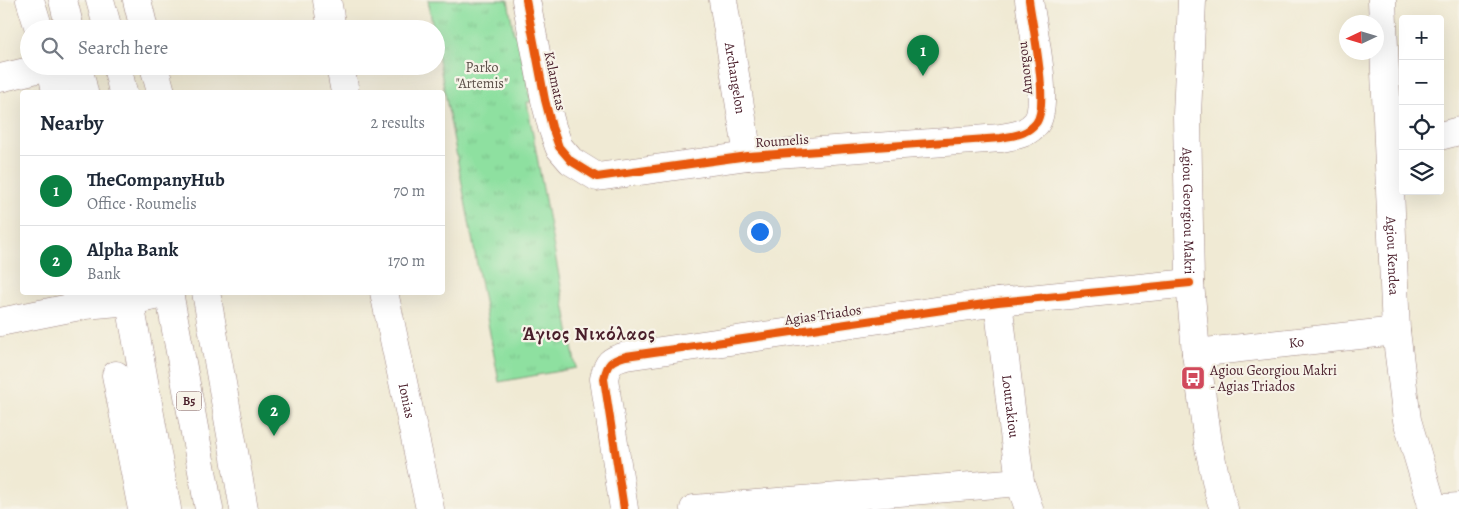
<!DOCTYPE html>
<html lang="en">
<head>
<meta charset="utf-8">
<style>
	:root { --surface:#fff; --page:#f2f2f3; --text:#1f2937; --muted:#747a83; --line:#e0e1e3; --accent:#0b8043 }
	body { margin:0; font-family:Alegreya,serif; background:var(--page); color:var(--text) }
	.controls { position:absolute; right:15px; top:15px; display:grid; overflow:hidden; border-radius:5px; box-shadow:0 5px 20px #0002 }
	.controls button { width:45px; height:45px; display:grid; place-items:center; padding:0; border:0; border-bottom:1px solid var(--line); background:var(--surface); color:var(--text); font:25px sans-serif }
	.compass { position:absolute; left:1339px; top:15px; width:45px; height:45px; border-radius:50%; background:var(--surface); box-shadow:0 5px 20px #0002; rotate:266deg }
	.you { position:absolute; left:759px; top:231px; width:18px; height:18px; margin:-12px; border:4px solid #fff; border-radius:50%; background:#1a73e8; box-shadow:0 0 0 8px #1a73e833 }
	.badge { display:grid; place-items:center; width:32px; height:32px; border-radius:50%; background:var(--accent); color:#fff; font-size:16px; font-weight:700 }
	.pin { position:absolute; translate:-50% -41px; filter:drop-shadow(0 1px 2px #0008) }
	.pin::after { content:''; position:absolute; top:26px; width:18px; height:15px; background:inherit; clip-path:polygon(0 0,100% 0,50% 100%) }
	.list { margin:0; padding:0; list-style:none }
	h2 { display:flex; justify-content:space-between; align-items:center; height:65px; margin:0; padding:0 20px; font-size:21px }
	h2 small { font-size:16px; font-weight:400; color:var(--muted) }
	.list li { display:grid; grid-template-columns:32px 1fr auto; gap:15px; align-items:center; box-sizing:border-box; height:70px; padding:0 20px; border-top:1px solid var(--line) }
	.list b { display:block; font-size:19px; white-space:nowrap }
	.list p { margin:0; font-size:16px; white-space:nowrap; color:var(--muted) }
	.list em { font-size:16px; font-style:normal; color:var(--muted) }
	.icon { flex:none; width:28px; height:28px; fill:none; stroke:currentColor; stroke-width:2; stroke-linecap:round; stroke-linejoin:round }
	.map { position:relative; flex:none; width:1459px; height:509px; overflow:hidden }
	.search { position:absolute; background:var(--surface); box-shadow:0 5px 20px #0002; left:20px; top:20px; width:425px; height:55px; display:flex; align-items:center; gap:12px; box-sizing:border-box; padding:0 18px; border-radius:28px; color:var(--muted); font-size:19px }
	.panel { position:absolute; background:var(--surface); box-shadow:0 5px 20px #0002; left:20px; top:90px; width:425px; height:205px; border-radius:5px }
	.map>svg:first-child { display:block }
	.park { fill:url(#park-tufts); stroke:#6c8066 }
	.lines { fill:none; stroke-linecap:round; stroke-linejoin:round }
	.minor-casing { stroke:#9d8480; stroke-width:29 }
	.major-casing { stroke:#9d8480; stroke-width:29 }
	.minor { stroke:#fff; stroke-width:28 }
	.major { stroke:#fff; stroke-width:28 }
	.cycleway-casing { stroke:#f7f3e8; stroke-width:11 }
	.cycleway { stroke:#e8590c; stroke-width:8 }
	.labels { text-anchor:middle; dominant-baseline:central; stroke-width:4.5; stroke-linejoin:round; paint-order:stroke }
	.shield { fill:#f7f3e8; stroke:#7e5f64; stroke-width:1 }
	.shield-label { font-size:12px; font-weight:bold; fill:#4a1f2b }
	.park-label { font-size:14px; fill:#5b4f48; stroke:#f7f3e8 }
	.street-label { font-size:14px; fill:#4a1f2b; stroke:#f7f3e8 }
	.poi-label { font-size:14px; fill:#4a1f2b; stroke:#f7f3e8; text-anchor:start }
	.district-label { font-size:19px; font-weight:bold; letter-spacing:1px; fill:#4a1f2b; stroke:#f7f3e8 }
</style>
</head>
<body>
<div class="map">
<svg width="1459" height="509" viewBox="0 0 1459 509">
	<defs>
		<pattern id="park-tufts" width="24" height="20" patternUnits="userSpaceOnUse" patternTransform="scale(1.25)"><rect width="24" height="20" fill="#8ee0a0"/><path d="M3 7l-1-3M5 7V3M7 7l1-3M15 17l-1-3M17 17v-4M19 17l1-3" fill="none" stroke="#7cc08a"/></pattern>
	</defs>
	<rect width="100%" height="100%" fill="#f7f3e8"/>
	<filter id="ink" filterUnits="userSpaceOnUse"><feTurbulence type="fractalNoise" baseFrequency=".02" numOctaves="2"/><feDisplacementMap in="SourceGraphic" scale="10" xChannelSelector="R" yChannelSelector="G"/><feConvolveMatrix kernelMatrix="1 2 1 2 8 2 1 2 1" color-interpolation-filters="sRGB"/></filter>
	<filter id="wash" filterUnits="userSpaceOnUse"><feTurbulence type="fractalNoise" baseFrequency=".0096" numOctaves="4" result="noise"/><feDisplacementMap in="SourceGraphic" scale="20" xChannelSelector="R" yChannelSelector="G"/><feGaussianBlur stdDeviation="1.12" result="paint"/><feColorMatrix in="noise" values="0 0 0 0 0 0 0 0 0 0 0 0 0 0 0 0 0 1.4 0 .05"/><feComposite in="paint" operator="in"/></filter>
	<g filter="url(#wash)">
		<rect width="100%" height="100%" fill="#f0ead4"/>
		<path class="park" d="M428 0H508L514 34H518L531 102H527L576 368 499 382 436 45V29H433Z"/>
	</g>
	<g filter="url(#ink)">
		<g class="lines">
			<defs>
				<g id="minor">
					<path d="M30 0 39 29"/>
					<path d="M137 0 144 29"/>
					<path d="M327 0 332 29"/>
					<path d="M526 0 545 100 552 127 559 147 571 161 597 177 748 156 1001 138C1015 135 1026 135 1036 123 1050 106 1032 24 1029 0"/>
					<path id="s1" d="M723 0 748 156"/>
					<path id="s2" d="M1192 0 1187 115 1190 283 1196 353 1208 443 1219 494 1224 509"/>
					<path id="s3" d="M1382 0 1396 331 1407 420 1433 508"/>
					<path d="M51 66 56 92"/>
					<path d="M154 66 161 92"/>
					<path d="M340 66 345 92"/>
					<path d="M0 78 50 66"/>
					<path d="M1440 136 1459 131"/>
					<path d="M206 292 244 509"/>
					<path id="s4" d="M384 292 430 509"/>
					<path id="s5" d="M998 302 1020 482 1029 509"/>
					<path d="M0 322 85 305 130 301 169 293"/>
					<path id="s6" d="M1196 353 1396 331"/>
					<path d="M116 375 142 509"/>
					<path d="M624 509 604 379C607 363 611 360 626 356L998 302 1190 283"/>
					<path d="M694 509 1020 482"/>
					<path d="M1431 509 1459 507"/>
				</g>
				<path id="major" d="M63 0 70 29
					M100 0 108 29
					M78 66 84 92
					M117 66 123 92
					M128 292 167 509
					M169 292 209 509"/>
			</defs>
			<use href="#minor" class="minor-casing"/>
			<use href="#major" class="major-casing"/>
			<use href="#minor" class="minor"/>
			<use href="#major" class="major"/>
			<defs>
				<path id="cycleway" d="M526 0 545 100 552 127 559 147 571 161 597 177 748 156 1001 138C1015 135 1026 135 1036 123 1050 106 1032 24 1029 0
					M624 509 604 379C607 363 611 360 626 356L998 302 1190 283"/>
			</defs>
			<use href="#cycleway" class="cycleway-casing"/>
			<use href="#cycleway" class="cycleway"/>
		</g>
	</g>
	<defs>
		<symbol id="bus-square" viewBox="-11 -11 22 22"><rect x="-9" y="-9" width="18" height="18" rx="4" fill="#d1495b" stroke="#f7f3e8"/><path d="M-5-6H5V4H4V6H2V4H-2V6H-4V4H-5ZM-3.5-4V0h7V-4ZM-3.5 1.2v1.5H-2V1.2ZM2 1.2v1.5H3.5V1.2Z" fill="#fff"/></symbol>
	</defs>
	<g fill-rule="evenodd">
		<use href="#bus-square" x="1179" y="364" width="28" height="28"/>
	</g>
	<g class="labels">
		<rect class="shield" x="176.5" y="391.5" width="25" height="19" rx="4"/>
		<g class="shield-label">
			<text x="189" y="401">B5</text>
		</g>
		<g class="park-label">
			<text x="482" y="67">Parko<tspan x="482" dy="16">"Artemis"</tspan></text>
		</g>
		<g class="street-label">
			<text transform="translate(1025 68) rotate(-96)">Amorgou</text>
			<text stroke="none"><textPath href="#s1" startOffset="79">Archangelon</textPath></text>
			<text transform="translate(555 81) rotate(78)">Kalamatas</text>
			<text transform="translate(782 141) rotate(-4)">Roumelis</text>
			<text stroke="none"><textPath href="#s2" startOffset="211">Agiou Georgiou Makri</textPath></text>
			<text stroke="none"><textPath href="#s3" startOffset="256">Agiou Kendea</textPath></text>
			<text transform="translate(823 315) rotate(-8)">Agias Triados</text>
			<text stroke="none"><textPath href="#s6" startOffset="101">Ko</textPath></text>
			<text stroke="none"><textPath href="#s4" startOffset="111">Ionias</textPath></text>
			<text stroke="none"><textPath href="#s5" startOffset="105">Loutrakiou</textPath></text>
		</g>
		<g class="poi-label">
			<text x="1210" y="370">Agiou Georgiou Makri<tspan x="1210" dy="16">- Agias Triados</tspan></text>
		</g>
		<g class="district-label">
			<text x="589" y="334">Άγιος Νικόλαος</text>
		</g>
	</g>
</svg>
<div class="controls">
<button>+</button>
<button>−</button>
<button><svg class="icon" aria-label="locate" viewBox="0 0 24 24"><circle cx="12" cy="12" r="6"/><path d="M12 2v4M12 18v4M2 12h4M18 12h4"/></svg></button>
<button><svg class="icon" aria-label="layers" viewBox="0 0 24 24"><path d="M12 4l9 5-9 5-9-5zM3 14l9 5 9-5"/></svg></button>
</div>
<svg class="compass" viewBox="-18 -18 36 36"><path d="M0-13l5 13h-10z" fill="#e53935"/><path d="M0 13l5-13h-10z" fill="#747a83"/></svg>
<div class="you"></div>
<div class="pin badge" style="left:923px;top:76px">1</div>
<div class="pin badge" style="left:274px;top:436px">2</div>
<div class="search"><svg class="icon" aria-label="search" viewBox="0 0 24 24"><circle cx="10" cy="10" r="6"/><path d="M15 15l6 6"/></svg>Search here</div>
<section class="panel">
<h2>Nearby<small>2 results</small></h2>
<ul class="list">
<li><span class="badge">1</span><div><b>TheCompanyHub</b><p>Office · Roumelis</p></div><em>70 m</em></li>
<li><span class="badge">2</span><div><b>Alpha Bank</b><p>Bank</p></div><em>170 m</em></li>
</ul>
</section>
</div>
</body>
</html>
